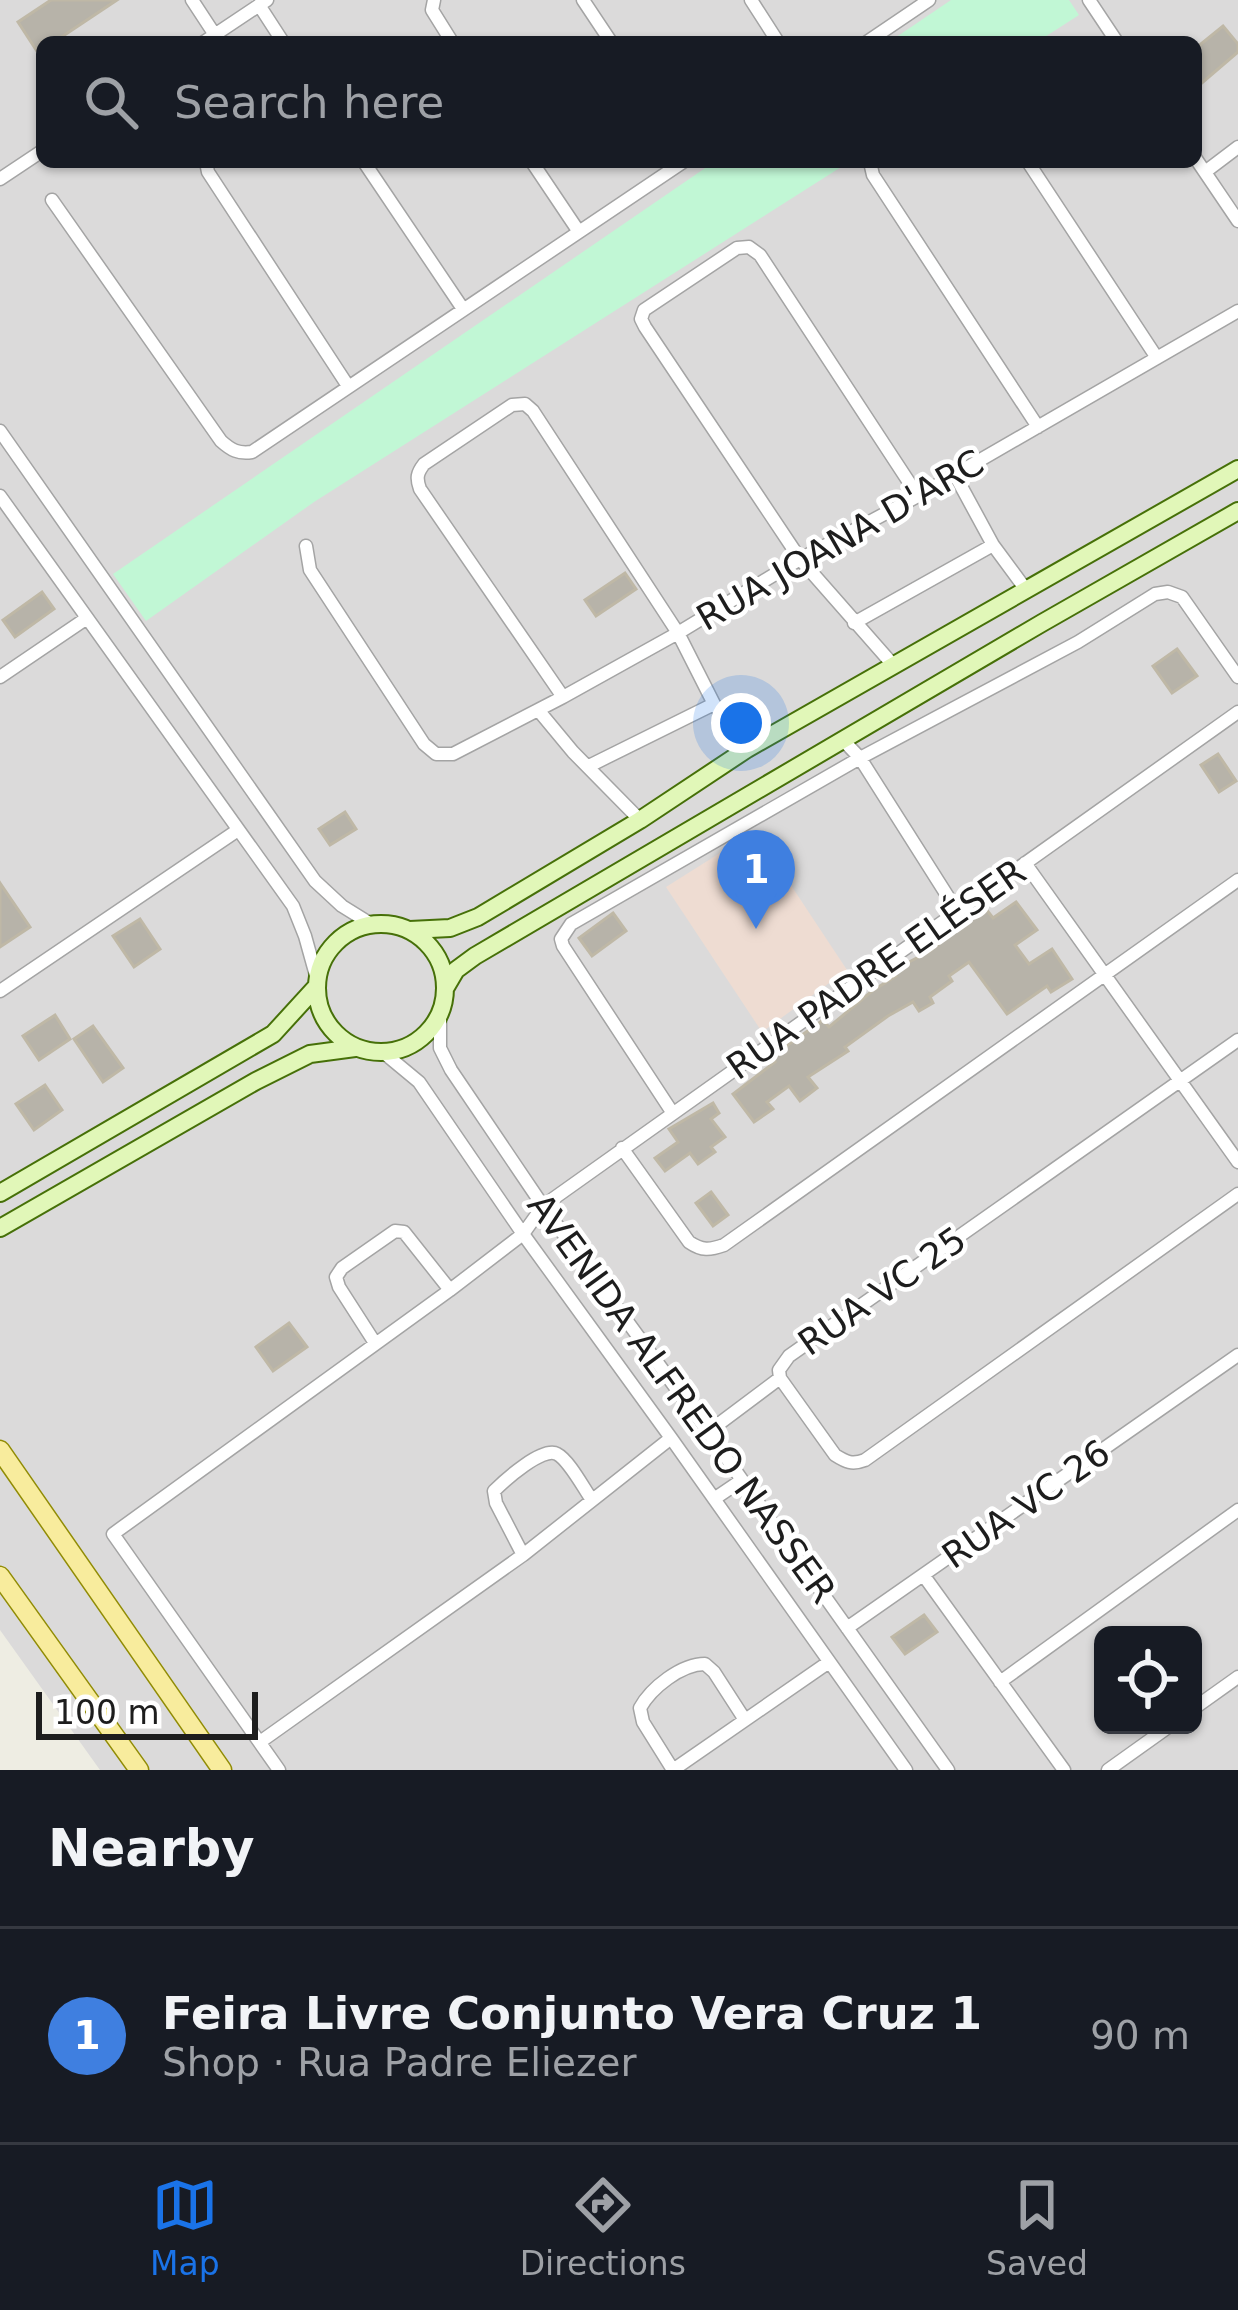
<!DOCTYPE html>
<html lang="en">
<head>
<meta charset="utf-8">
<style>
	:root { --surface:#171b24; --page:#20242c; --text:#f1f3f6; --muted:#9ea1a6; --line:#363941; --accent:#1a73e8 }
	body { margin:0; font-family:"DejaVu Sans",sans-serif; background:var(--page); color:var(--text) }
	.controls { position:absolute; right:36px; bottom:36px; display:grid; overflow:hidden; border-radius:18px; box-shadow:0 3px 9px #0004 }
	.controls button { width:108px; height:108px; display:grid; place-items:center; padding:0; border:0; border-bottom:3px solid var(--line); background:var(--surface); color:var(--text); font:60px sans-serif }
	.scale { position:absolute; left:36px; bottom:30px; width:222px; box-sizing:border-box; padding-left:12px; border:6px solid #1d1d1d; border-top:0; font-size:33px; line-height:42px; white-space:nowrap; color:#1d1d1d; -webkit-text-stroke:9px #fff; paint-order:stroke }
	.you { position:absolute; left:741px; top:723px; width:42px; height:42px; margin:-30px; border:9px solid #fff; border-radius:50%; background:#1a73e8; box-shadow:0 0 0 18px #1a73e833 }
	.badge { display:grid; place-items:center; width:78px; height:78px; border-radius:50%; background:var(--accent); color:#fff; font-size:39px; font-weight:700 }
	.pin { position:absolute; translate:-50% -99px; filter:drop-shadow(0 3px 6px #0008) }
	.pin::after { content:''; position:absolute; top:63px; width:42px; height:36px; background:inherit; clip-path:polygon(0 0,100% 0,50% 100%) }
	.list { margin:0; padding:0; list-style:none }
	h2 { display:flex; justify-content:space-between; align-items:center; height:156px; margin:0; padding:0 48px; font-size:51px }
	h2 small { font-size:39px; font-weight:400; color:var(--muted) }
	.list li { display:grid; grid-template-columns:78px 1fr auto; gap:36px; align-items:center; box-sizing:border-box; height:216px; padding:0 48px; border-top:3px solid var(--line) }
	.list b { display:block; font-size:45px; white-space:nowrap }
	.list p { margin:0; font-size:39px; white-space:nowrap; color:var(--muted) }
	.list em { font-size:39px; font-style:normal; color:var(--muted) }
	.icon { flex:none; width:66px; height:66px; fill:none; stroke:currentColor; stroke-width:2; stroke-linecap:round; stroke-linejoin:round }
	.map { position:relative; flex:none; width:1238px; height:1770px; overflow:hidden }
	.search { position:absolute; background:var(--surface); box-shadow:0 3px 9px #0004; left:36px; right:36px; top:36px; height:132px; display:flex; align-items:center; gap:30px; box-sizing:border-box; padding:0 42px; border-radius:18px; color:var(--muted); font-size:45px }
	.sheet { height:372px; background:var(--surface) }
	nav { display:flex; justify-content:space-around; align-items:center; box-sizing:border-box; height:168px; border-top:3px solid var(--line); background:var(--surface); font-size:33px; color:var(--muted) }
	nav a { display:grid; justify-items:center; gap:6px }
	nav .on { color:var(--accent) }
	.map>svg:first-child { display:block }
	.residential { fill:#dbdada; fill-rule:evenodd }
	.commercial { fill:#eedcd2 }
	.park { fill:#c1f7d5 }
	.building { fill:#b7b3a9; stroke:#bfb8a6; stroke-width:3 }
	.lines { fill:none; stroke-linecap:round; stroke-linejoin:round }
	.minor-casing { stroke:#a4a4a4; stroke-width:15 }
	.secondary-casing { stroke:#467008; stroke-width:20 }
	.primary-casing { stroke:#918c05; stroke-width:21 }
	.minor { stroke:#fff; stroke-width:12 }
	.secondary { stroke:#e1f7b8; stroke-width:16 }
	.primary { stroke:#f8ec9d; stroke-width:18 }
	.labels { text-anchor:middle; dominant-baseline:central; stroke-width:9; stroke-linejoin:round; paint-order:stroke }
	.street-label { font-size:36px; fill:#1d1d1d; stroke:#fff }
</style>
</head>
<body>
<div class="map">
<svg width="1238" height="1770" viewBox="0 0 1238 1770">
	<rect width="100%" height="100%" fill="#eeede3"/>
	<path class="residential" d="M0 0H1238V1770H100L0 1630ZM42 42H1196V162H42ZM1103 1635H1193V1725H1103Z"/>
	<path class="commercial" d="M755 831 847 970 762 1032 666 887Z"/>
	<path class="park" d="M951 0H1069L1079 15 1037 42H889Z
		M714 162H849L314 502 146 621 113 574Z"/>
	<path class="building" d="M51 0H117L54 42H42V59L18 22Z
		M1223 26 1238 44V52L1196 88V48Z
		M625 573 636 589 596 616 585 600Z
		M42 592 54 609 15 637 3 620Z
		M1177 649 1197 676 1172 693 1153 666Z
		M1218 754 1236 781 1219 792 1201 765Z
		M345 812 356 829 330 845 319 829Z
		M0 883 30 927 0 947Z
		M1016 902 1037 930 1015 945 1029 964 1052 949 1072 979 1051 992 1047 986 1007 1014 969 962 949 976 952 981 930 997 933 1003 919 1011 913 1002 888 1016 845 1047 848 1051 808 1077 817 1088 800 1101 789 1086 767 1102 773 1109 754 1122 733 1094 775 1062 771 1057 823 1020 829 1027 872 991 896 976 892 971 930 951 967 921 986 909 993 918Z
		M613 913 626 931 592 956 579 938Z
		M140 919 160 949 134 967 113 936Z
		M55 1015 70 1039 39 1060 23 1036Z
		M93 1026 123 1068 103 1082 74 1039Z
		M45 1085 62 1110 34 1130 16 1104Z
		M713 1103 719 1113 711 1119 725 1137 711 1147 715 1152 698 1164 690 1153 665 1171 655 1158 678 1142 669 1129Z
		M711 1192 728 1215 713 1226 696 1203Z
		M289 1323 307 1347 273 1371 256 1347Z
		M924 1615 937 1632 905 1654 892 1637Z"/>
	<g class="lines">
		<defs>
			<path id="minor" d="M192 0 215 35
				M434 0 432 10 452 42
				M583 0 611 42
				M751 0 778 42
				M1089 0 1117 42
				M259 5 283 42
				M204 42 267 0
				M867 42 929 0
				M1196 159 1238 221
				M206 162 208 172 348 386
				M364 162 463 309
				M532 162 579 232
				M870 162 873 175 1038 427
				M1028 162 1157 358
				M1205 172 1238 147
				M0 179 42 151
				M52 200 221 441C231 450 238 454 252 452L683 162
				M0 431 315 881 342 906 371 924
				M955 475 993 545 1027 591
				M0 496 293 906 305 936 317 979
				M306 546 310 570 424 744 436 754H453L563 697 678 633 800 559 918 496 1238 311
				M854 623 993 545
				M894 666 800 559 645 327 641 319 644 310 737 248 749 247 760 255 918 496
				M0 677 87 618
				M563 697 420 489C416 478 417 473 424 464L512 405 525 404 533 411 678 633 714 704 747 749
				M539 711 573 752 640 820
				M843 740 860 758 957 911
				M589 766 714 704
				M1025 863 1238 1162
				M0 991 238 830
				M440 1016V1048L451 1070 543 1206 708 1432 948 1770
				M1238 1040 789 1356 779 1370 780 1378 835 1455C846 1462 852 1465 865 1460L1238 1194
				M384 1053 419 1082 523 1234 671 1438 906 1770
				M672 1112 563 946 561 939 571 924 860 758 1078 642 1155 594 1168 592 1182 597 1238 677
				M622 1148 689 1242C702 1251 710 1250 724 1245L1238 880
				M375 1343 339 1287 336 1277 342 1268 395 1231 404 1232 450 1290
				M708 1432 780 1378
				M714 1499 742 1480
				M523 1555 496 1503 494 1491C505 1480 543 1446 557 1454 569 1460 584 1489 592 1500
				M924 1576 1064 1770
				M847 1628 1238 1355
				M1000 1682 1238 1510
				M1193 1709 1238 1677
				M745 1720 714 1672 705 1664C681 1664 651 1688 640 1708L643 1722 673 1770 829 1662
				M260 1742 523 1555 671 1438
				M279 1770 113 1534 450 1290 523 1234 543 1206 1238 712
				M1108 1770 1171 1725"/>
			<path id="secondary" d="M317 988a64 64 0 1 1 128 0a64 64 0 1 1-128 0Z
				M410 930 450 928 478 917 640 820 747 749 1238 469
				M446 987 456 970 475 956 1042 623 1238 511
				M0 1193 273 1034 316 987
				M0 1228 256 1081 310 1054 355 1048"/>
			<path id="primary" d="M0 1450 222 1770
				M0 1576 139 1770"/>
		</defs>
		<use href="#minor" class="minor-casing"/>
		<use href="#secondary" class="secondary-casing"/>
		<use href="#primary" class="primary-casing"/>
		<use href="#minor" class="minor"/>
		<use href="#secondary" class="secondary"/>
		<use href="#primary" class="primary"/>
	</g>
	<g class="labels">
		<g class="street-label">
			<text transform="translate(840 540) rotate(-30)">RUA JOANA D'ARC</text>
			<text transform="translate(876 969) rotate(-35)">RUA PADRE ELÉSER</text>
			<text transform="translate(882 1291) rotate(-35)">RUA VC 25</text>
			<text transform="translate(682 1398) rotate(54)">AVENIDA ALFREDO NASSER</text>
			<text transform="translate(1026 1504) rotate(-35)">RUA VC 26</text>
		</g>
	</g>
</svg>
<div class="controls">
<button><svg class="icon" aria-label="locate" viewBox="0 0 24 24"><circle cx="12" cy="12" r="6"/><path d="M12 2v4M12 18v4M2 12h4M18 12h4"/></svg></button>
</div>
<div class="scale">100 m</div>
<div class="you"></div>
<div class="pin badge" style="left:756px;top:929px;background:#3f7fe0">1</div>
<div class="search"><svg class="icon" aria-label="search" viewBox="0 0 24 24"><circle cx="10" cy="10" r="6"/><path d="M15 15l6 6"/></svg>Search here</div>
</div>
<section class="sheet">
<h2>Nearby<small></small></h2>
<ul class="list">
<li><span class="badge" style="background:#3f7fe0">1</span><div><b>Feira Livre Conjunto Vera Cruz 1</b><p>Shop · Rua Padre Eliezer</p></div><em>90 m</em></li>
</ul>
</section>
<nav>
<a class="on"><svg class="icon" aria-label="map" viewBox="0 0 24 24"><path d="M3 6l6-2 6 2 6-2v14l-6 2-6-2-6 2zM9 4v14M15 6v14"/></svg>Map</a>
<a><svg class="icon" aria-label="directions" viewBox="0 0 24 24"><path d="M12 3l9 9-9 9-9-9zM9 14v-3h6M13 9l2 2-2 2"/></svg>Directions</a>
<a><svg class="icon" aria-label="saved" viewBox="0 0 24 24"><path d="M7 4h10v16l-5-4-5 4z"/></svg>Saved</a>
</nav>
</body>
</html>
